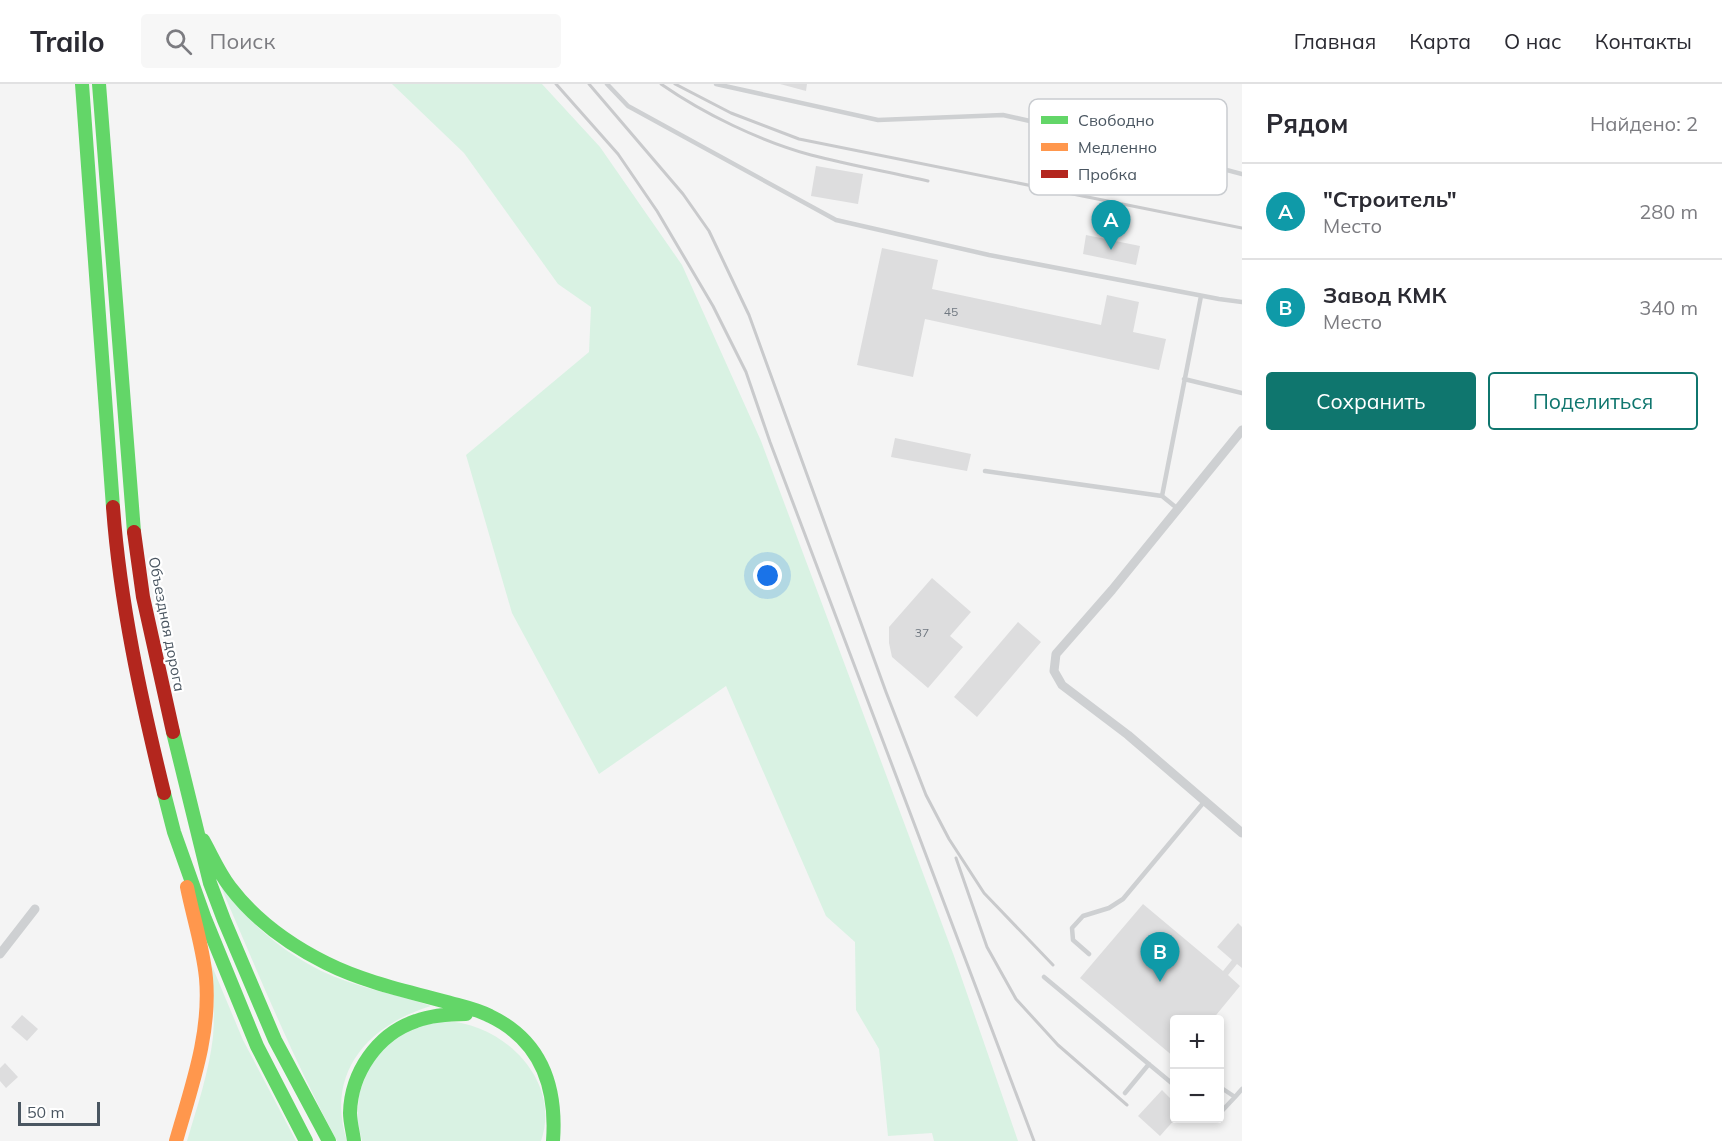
<!DOCTYPE html>
<html lang="ru">
<head>
<meta charset="utf-8">
<style>
	:root { --surface:#fff; --page:#f7f7f7; --text:#2b2b33; --muted:#7c7c81; --line:#e1e1e2; --accent:#0f766e }
	body { margin:0; font-family:Mulish,sans-serif; background:var(--page); color:var(--text) }
	.controls { position:absolute; right:18px; bottom:18px; display:grid; overflow:hidden; border-radius:6px; box-shadow:0 3px 9px #0003 }
	.controls button { width:54px; height:54px; display:grid; place-items:center; padding:0; border:0; border-bottom:2px solid var(--line); background:var(--surface); color:var(--text); font:30px sans-serif }
	.scale { position:absolute; left:18px; bottom:15px; width:82px; box-sizing:border-box; padding-left:6px; border:3px solid #4a5661; border-top:0; font-size:16px; line-height:21px; white-space:nowrap; color:#4a5661; -webkit-text-stroke:4px #fff; paint-order:stroke }
	.you { position:absolute; left:768px; top:492px; width:21px; height:21px; margin:-15px; border:4px solid #fff; border-radius:50%; background:#1a73e8; box-shadow:0 0 0 9px #1a73e833 }
	.badge { display:grid; place-items:center; width:39px; height:39px; border-radius:50%; background:var(--accent); color:#fff; font-size:20px; font-weight:700 }
	.pin { position:absolute; translate:-50% -50px; filter:drop-shadow(0 2px 3px #0008) }
	.pin::after { content:''; position:absolute; top:32px; width:21px; height:18px; background:inherit; clip-path:polygon(0 0,100% 0,50% 100%) }
	.list { margin:0; padding:0; list-style:none }
	h2 { display:flex; justify-content:space-between; align-items:center; height:78px; margin:0; padding:0 24px; font-size:26px }
	h2 small { font-size:20px; font-weight:400; color:var(--muted) }
	.list li { display:grid; grid-template-columns:39px 1fr auto; gap:18px; align-items:center; box-sizing:border-box; height:96px; padding:0 24px; border-top:2px solid var(--line) }
	.list b { display:block; font-size:22px; white-space:nowrap }
	.list p { margin:0; font-size:20px; white-space:nowrap; color:var(--muted) }
	.list em { font-size:20px; font-style:normal; color:var(--muted) }
	.actions { display:flex; gap:12px; padding:18px 24px }
	.actions a { flex:1; padding:14px 0; border:2px solid var(--accent); border-radius:6px; text-align:center; font-size:21px; color:var(--accent) }
	.actions .main { background:var(--accent); color:#fff }
	.icon { flex:none; width:33px; height:33px; fill:none; stroke:currentColor; stroke-width:2; stroke-linecap:round; stroke-linejoin:round }
	.map { position:relative; flex:none; width:1242px; height:1057px; overflow:hidden }
	header { display:flex; align-items:center; gap:36px; box-sizing:border-box; height:84px; padding:0 30px; background:var(--surface); border-bottom:2px solid var(--line) }
	header strong { font-size:28px }
	nav { display:flex; gap:33px; margin-inline-start:auto; font-size:21px }
	.search { width:420px; height:54px; background:var(--page); display:flex; align-items:center; gap:15px; box-sizing:border-box; padding:0 21px; border-radius:6px; color:var(--muted); font-size:22px }
	main { display:flex }
	aside { flex:1; background:var(--surface) }
	.map>svg:first-child { display:block }
	.green { fill:#d9f2e3 }
	.building { fill:#ddddde }
	.lines { fill:none; stroke-linecap:round; stroke-linejoin:round }
	.lane { stroke:#ced0d2; stroke-width:4.5 }
	.street { stroke:#ced0d2; stroke-width:9 }
	.fast { stroke:#63d668; stroke-width:14 }
	.slow { stroke:#ff974d; stroke-width:14 }
	.jam { stroke:#b3261e; stroke-width:14 }
	.rail { stroke:#c9cacc; stroke-width:3 }
	.labels { text-anchor:middle; dominant-baseline:central; stroke-width:4.5; stroke-linejoin:round; paint-order:stroke }
	.number-label { font-size:12px; fill:#707881 }
	.street-label { font-size:15px; fill:#4a5661; stroke:#fff }
	.key { fill:#fff; stroke:#c9ccd0; stroke-width:1.5 }
	.key-label { font-size:16px; fill:#4a5661 }
</style>
</head>
<body>
<header>
<strong>Trailo</strong>
<div class="search"><svg class="icon" aria-label="search" viewBox="0 0 24 24"><circle cx="10" cy="10" r="6"/><path d="M15 15l6 6"/></svg>Поиск</div>
<nav><a>Главная</a><a>Карта</a><a>О нас</a><a>Контакты</a></nav>
</header>
<main>
<div class="map">
<svg width="1242" height="1057" viewBox="0 0 1242 1057">
	<rect width="100%" height="100%" fill="#f4f4f4"/>
	<path class="green" d="M392 0H542L600 63 682 181 761 357 954 872 1018 1057H934L932 1049 888 1052 879 965 856 926 855 858 826 832 726 602 599 690 512 529 466 371 589 268 591 223 558 200 464 69Z
		M221 803C253 844 296 880 346 897 374 907 403 912 431 922 368 941 325 989 347 1057H337C293 975 258 889 221 803Z
		M212 882 243 956 296 1057H187C197 1023 209 988 213 953 215 929 213 906 212 882Z
		M445 937C503 939 562 996 541 1057H362L357 1035 359 1010 369 983 388 958 415 943Z"/>
	<path class="building" d="M780 0H807L806 7Z
		M816 82 863 90 858 120 811 112Z
		M1086 151 1140 162 1136 181 1083 170Z
		M882 164 938 176 932 205 1101 241 1107 211 1139 218 1133 248 1166 255 1159 286 925 235 913 293 857 281Z
		M895 354 971 370 967 387 891 373Z
		M932 494 971 528 950 552 963 563 928 604 892 573 889 559V543Z
		M1018 538 1041 558 977 633 954 613Z
		M1143 820 1223 887 1232 876 1217 863 1238 839 1242 843V884L1237 880 1228 891 1240 902 1212 936H1174V973L1080 894Z
		M22 931 38 945 27 957 11 943Z
		M5 979 18 993 6 1004 0 997V984Z
		M1162 1006 1174 1018V1034H1176L1160 1052 1138 1032Z"/>
	<g class="lines">
		<path class="lane" d="M607 0 628 22 836 136 989 171 1219 215 1242 218
			M716 0 878 36 1003 31 1114 56 1242 90
			M1184 295 1242 309
			M985 387 1162 412
			M1178 425 1162 412 1201 212
			M1089 870 1073 856 1072 844 1083 832 1109 824 1123 815 1204 718
			M1044 893 1174 1001
			M1220 1003 1235 1013 1242 1005
			M1125 1009 1149 980
			M1220 1029 1235 1013"/>
		<path class="street" d="M1242 346 1112 506 1056 570 1054 587 1062 601 1128 651 1242 749
			M0 870 35 825"/>
		<path class="fast" d="M82 0 113 423
			M99 0 134 448
			M173 648 210 799 224 836 275 956 329 1057
			M164 709 174 748 205 835 257 962 306 1057
			M203 756C212 772 219 789 230 803 255 836 290 861 326 879 364 898 406 907 447 918 461 922 477 925 490 932 542 957 557 1003 553 1057
			M354 1057C353 1048 350 1038 350 1029 351 989 377 950 416 937 432 931 449 930 466 930"/>
		<path class="slow" d="M176 1057C191 1004 211 950 206 894 203 863 193 833 187 803"/>
		<path class="jam" d="M113 423C120 519 141 615 164 709
			M134 448 143 513 173 648"/>
		<path class="rail" d="M556 0 618 70 657 127 713 222 746 288 770 358 1034 1057
			M589 0 683 110 709 147 749 231 886 608 926 711 949 755 984 809 1053 881
			M661 0C704 30 760 57 811 71 849 81 889 88 928 97
			M675 0 731 29 799 55 1242 144
			M956 774 987 863 1016 915 1058 961 1127 1021"/>
	</g>
	<g class="labels">
		<g class="number-label">
			<text x="951" y="227">45</text>
			<text x="922" y="548">37</text>
		</g>
		<g class="street-label">
			<text transform="translate(167 540) rotate(79)">Объездная дорога</text>
		</g>
	</g>
	<rect x="1029" y="15" width="198" height="96" rx="9" class="key"/>
	<rect x="1041" y="32" width="27" height="8" fill="#63d668"/>
	<rect x="1041" y="59" width="27" height="8" fill="#ff974d"/>
	<rect x="1041" y="86" width="27" height="8" fill="#b3261e"/>
	<g class="key-label">
		<text x="1078" y="42">Свободно</text>
		<text x="1078" y="69">Медленно</text>
		<text x="1078" y="96">Пробка</text>
	</g>
</svg>
<div class="controls">
<button>+</button>
<button>−</button>
</div>
<div class="scale">50 m</div>
<div class="you"></div>
<div class="pin badge" style="left:1111px;top:166px;background:#0f9aa8">A</div>
<div class="pin badge" style="left:1160px;top:898px;background:#0f9aa8">B</div>
</div>
<aside>
<h2>Рядом<small>Найдено: 2</small></h2>
<ul class="list">
<li><span class="badge" style="background:#0f9aa8">A</span><div><b>&quot;Строитель&quot;</b><p>Место</p></div><em>280 m</em></li>
<li><span class="badge" style="background:#0f9aa8">B</span><div><b>Завод КМК</b><p>Место</p></div><em>340 m</em></li>
</ul>
<div class="actions"><a class="main">Сохранить</a><a>Поделиться</a></div>
</aside>
</main>
</body>
</html>
